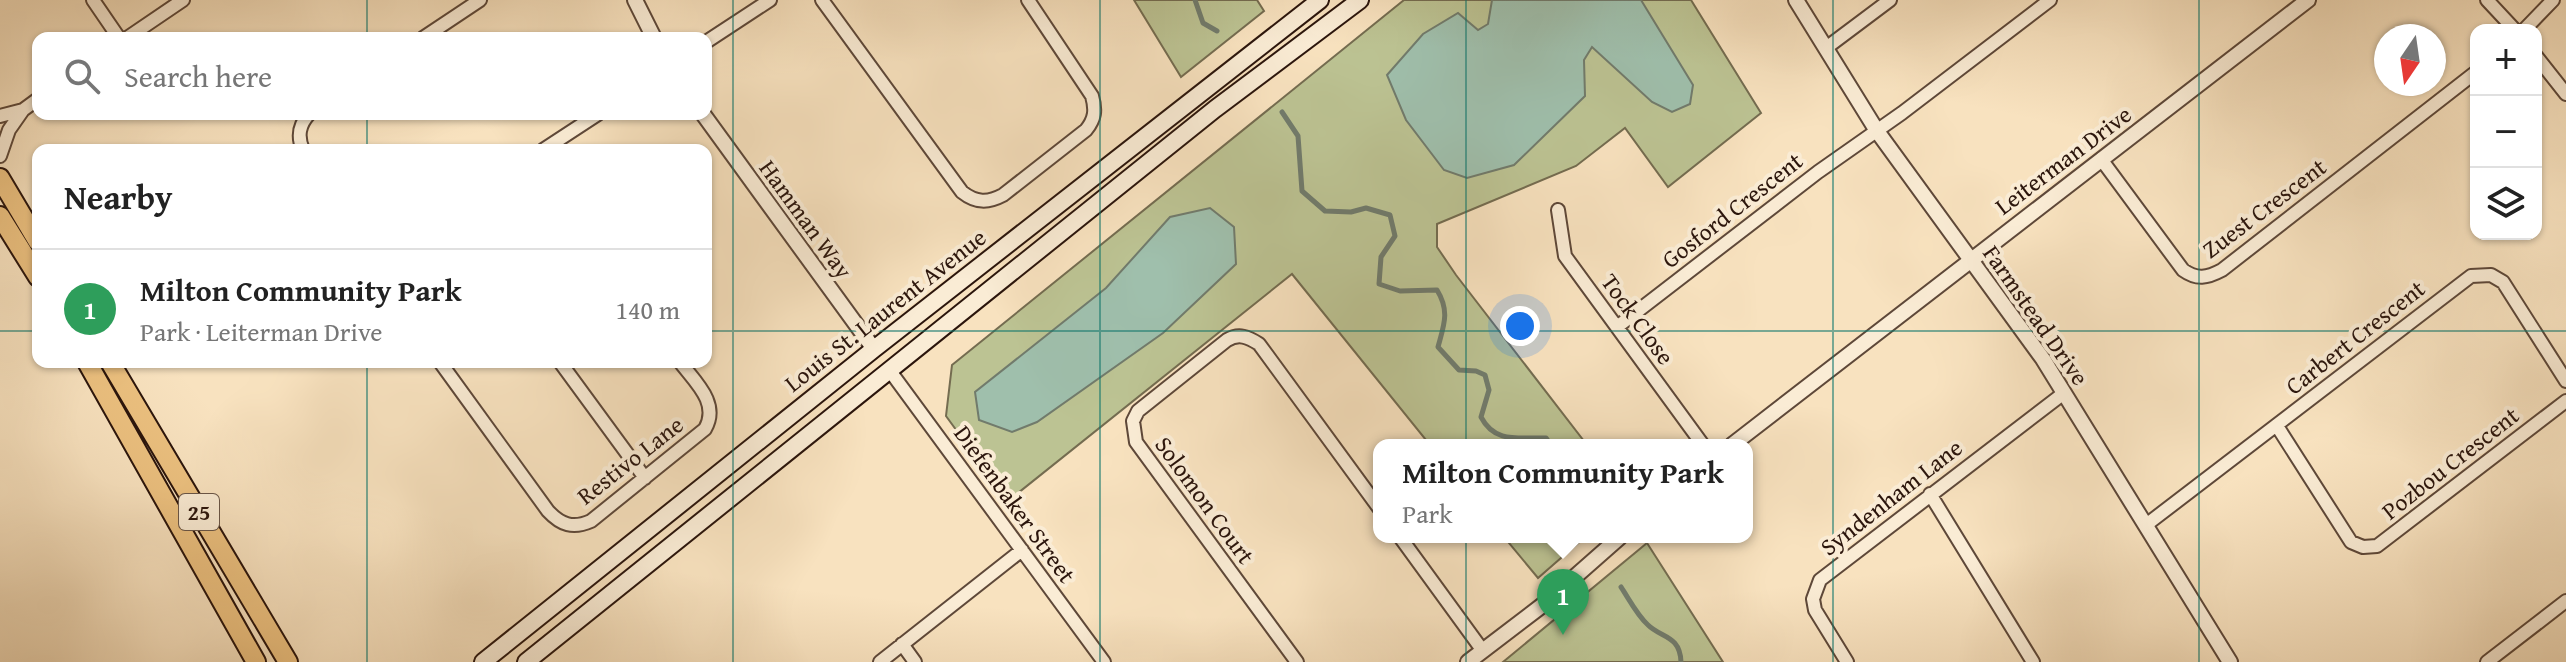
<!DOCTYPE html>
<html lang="en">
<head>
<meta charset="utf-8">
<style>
	:root { --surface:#fff; --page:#f2f2f2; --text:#222; --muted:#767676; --line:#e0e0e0; --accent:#7c3aed }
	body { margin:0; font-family:"Gentium Book Plus",serif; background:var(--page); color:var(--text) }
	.controls { position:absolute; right:24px; top:24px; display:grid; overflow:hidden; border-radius:16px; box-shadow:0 2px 6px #0004 }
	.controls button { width:72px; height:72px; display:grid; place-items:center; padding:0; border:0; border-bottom:2px solid var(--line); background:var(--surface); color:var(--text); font:40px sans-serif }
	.compass { position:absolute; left:2374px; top:24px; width:72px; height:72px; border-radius:50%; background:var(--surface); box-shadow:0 2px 6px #0004; rotate:193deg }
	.you { position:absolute; left:1520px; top:326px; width:28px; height:28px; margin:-20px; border:6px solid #fff; border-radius:50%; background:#1a73e8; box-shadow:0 0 0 12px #1a73e833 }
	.badge { display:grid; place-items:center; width:52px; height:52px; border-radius:50%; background:var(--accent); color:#fff; font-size:26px; font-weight:700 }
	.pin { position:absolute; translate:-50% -66px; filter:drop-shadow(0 2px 4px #0008) }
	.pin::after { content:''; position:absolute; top:42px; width:28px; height:24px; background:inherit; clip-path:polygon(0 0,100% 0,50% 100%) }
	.popup { position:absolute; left:1373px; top:439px; width:380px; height:104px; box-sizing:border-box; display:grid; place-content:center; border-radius:16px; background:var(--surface); filter:drop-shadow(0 2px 6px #0005); font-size:26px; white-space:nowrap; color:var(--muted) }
	.popup b { font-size:30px; color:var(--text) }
	.popup::after { content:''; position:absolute; left:50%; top:100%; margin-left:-16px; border:16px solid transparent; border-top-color:var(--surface) }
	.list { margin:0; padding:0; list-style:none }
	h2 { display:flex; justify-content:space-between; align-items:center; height:104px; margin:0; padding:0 32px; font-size:34px }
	h2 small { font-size:26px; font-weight:400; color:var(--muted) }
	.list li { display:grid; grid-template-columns:52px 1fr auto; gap:24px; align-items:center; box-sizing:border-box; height:120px; padding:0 32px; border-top:2px solid var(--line) }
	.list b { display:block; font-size:30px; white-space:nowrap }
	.list p { margin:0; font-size:26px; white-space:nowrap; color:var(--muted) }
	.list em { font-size:26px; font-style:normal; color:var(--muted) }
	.icon { flex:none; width:44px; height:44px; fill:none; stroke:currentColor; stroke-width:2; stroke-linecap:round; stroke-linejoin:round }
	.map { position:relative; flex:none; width:2566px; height:662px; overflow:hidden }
	.search { position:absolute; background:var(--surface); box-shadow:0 2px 6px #0004; left:32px; top:32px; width:680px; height:88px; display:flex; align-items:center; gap:20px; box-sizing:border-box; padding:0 28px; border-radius:16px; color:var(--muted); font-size:30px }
	.panel { position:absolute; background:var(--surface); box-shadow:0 2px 6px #0004; left:32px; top:144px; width:680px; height:224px; border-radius:16px }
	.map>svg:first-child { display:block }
	.green { fill:#bcc393; stroke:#746c50; stroke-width:2 }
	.water { fill:#9fbfac; stroke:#717b6c; stroke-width:2 }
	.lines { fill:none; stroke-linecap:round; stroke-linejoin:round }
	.stream { stroke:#717b6c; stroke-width:5 }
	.minor-casing { stroke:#5e4839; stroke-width:16 }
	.tertiary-casing { stroke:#5e4839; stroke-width:18 }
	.secondary-casing { stroke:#2b150c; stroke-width:20 }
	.primary-casing { stroke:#2b150c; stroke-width:22 }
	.minor { stroke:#faecd5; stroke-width:12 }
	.tertiary { stroke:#faecd5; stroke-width:14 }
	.secondary { stroke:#faecd5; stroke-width:16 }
	.primary { stroke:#ecc180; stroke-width:18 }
	.grid { fill:none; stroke:#0f766e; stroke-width:2; stroke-opacity:0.55 }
	.labels { text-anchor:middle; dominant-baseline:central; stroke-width:8; stroke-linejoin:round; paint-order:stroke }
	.shield { fill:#faecd5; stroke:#695648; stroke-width:2 }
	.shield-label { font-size:22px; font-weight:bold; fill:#2b150c }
	.street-label { font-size:24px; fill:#2b150c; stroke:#faecd5 }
</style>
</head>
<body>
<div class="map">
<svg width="2566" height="662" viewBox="0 0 2566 662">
	<rect width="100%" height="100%" fill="#f8e2bf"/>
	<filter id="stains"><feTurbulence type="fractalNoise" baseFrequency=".0025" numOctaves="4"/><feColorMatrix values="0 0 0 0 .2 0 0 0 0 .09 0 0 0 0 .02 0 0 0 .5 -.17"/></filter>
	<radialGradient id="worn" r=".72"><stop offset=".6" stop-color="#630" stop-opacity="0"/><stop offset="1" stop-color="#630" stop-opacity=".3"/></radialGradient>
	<path class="green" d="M1134 0H1257L1264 11 1181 77Z
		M1404 0H1691L1761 113 1668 187 1625 128 1576 166 1437 224V247L1456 275 1587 445H1430L1292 274 1008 501 946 416 952 365Z
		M1504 537H1585L1538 578Z
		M1647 543 1723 662H1503Z"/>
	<path class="water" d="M1492 0H1641L1693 85 1690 104 1672 112 1652 102 1592 47 1584 60 1585 96 1514 165 1467 178 1444 170 1406 120 1387 75 1423 34 1458 13 1478 30 1488 24Z
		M1210 208 1234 227 1236 264 1163 333 1037 422 1012 432 979 420 975 392 1106 288 1170 217Z"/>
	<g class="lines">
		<path class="stream" d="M1195 0 1203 23 1217 31
			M1282 112 1298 136 1302 191 1325 211 1351 212 1366 208 1390 215 1395 236 1381 257 1379 284 1400 291 1437 290C1450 311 1444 325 1438 347L1459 370 1476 371 1485 375 1489 390 1481 417C1495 444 1519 437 1546 438L1551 445
			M1582 537 1584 539
			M1621 587C1629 599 1637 615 1648 625 1661 638 1680 635 1681 662"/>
		<defs>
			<path id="minor" d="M93 0 119 38
				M822 0 962 192C976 203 988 203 1003 195L1086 130C1095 119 1096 110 1092 96L1028 0
				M2487 0 2515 30
				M2524 30 2553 0
				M127 38 183 0
				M423 38 480 0
				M706 42 770 0
				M1826 48 1890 0
				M2536 56 2566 94
				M0 116 23 110 38 99
				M303 150C297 136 299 125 309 114
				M543 150 598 114
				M0 156 9 130 23 110
				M2101 159 2183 270C2197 280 2207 278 2222 270L2476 72
				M1558 210 1565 256 1703 445
				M1617 327 1818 172 1902 113 2050 0
				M440 362 548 511C561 525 573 529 591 521L705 429C720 403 695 382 680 362
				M560 362 645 478
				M890 371 1104 662
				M2277 426 2351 542 2363 547 2377 546 2566 401
				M1930 494 2033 662
				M2146 525 2471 276 2491 275 2503 282 2566 381
				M1400 537 1483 651
				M902 644 915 662
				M880 662 1022 550
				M1297 662 1136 442 1133 421 1138 411 1227 340C1239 333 1248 337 1259 344L1379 508
				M1847 662 1815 610 1813 599 1820 580 2064 393
				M2487 662 2566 601"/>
			<path id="tertiary" d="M635 0 654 38
				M1796 0 1877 131 2043 359 2230 662
				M703 114 874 349
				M1732 445 2308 0
				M1468 662 1544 604 1620 537"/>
			<path id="secondary" d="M483 662 874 349 1320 0
				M526 662 1215 109 1360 0"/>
			<path id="primary" d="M0 178 38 242
				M0 216 38 277
				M87 362 256 662
				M110 362 288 662"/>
		</defs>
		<use href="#minor" class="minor-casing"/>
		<use href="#tertiary" class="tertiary-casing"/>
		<use href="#secondary" class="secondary-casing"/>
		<use href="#primary" class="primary-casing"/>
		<use href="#minor" class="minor"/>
		<use href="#tertiary" class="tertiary"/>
		<use href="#secondary" class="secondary"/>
		<use href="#primary" class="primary"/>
	</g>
	<path class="grid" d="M367 0V38M733 0V662M1100 0V662M1466 0V662M1833 0V662M2199 0V662M367 114V150M0 331H38M706 331H2566M367 362V662"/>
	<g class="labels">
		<rect class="shield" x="179" y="494" width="40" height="36" rx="6"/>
		<g class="shield-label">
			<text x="199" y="512">25</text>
		</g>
		<g class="street-label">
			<text transform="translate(2063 160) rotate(-37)">Leiterman Drive</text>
			<text transform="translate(2264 208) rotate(-37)">Zuest Crescent</text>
			<text transform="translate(1732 210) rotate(-38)">Gosford Crescent</text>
			<text transform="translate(806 219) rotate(54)">Hamman Way</text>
			<text transform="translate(885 310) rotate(-38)">Louis St. Laurent Avenue</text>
			<text transform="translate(2036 315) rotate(55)">Farmstead Drive</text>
			<text transform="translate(1638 319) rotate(54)">Tock Close</text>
			<text transform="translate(2355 337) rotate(-38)">Carbert Crescent</text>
			<text transform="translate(630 460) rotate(-38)">Restivo Lane</text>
			<text transform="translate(2450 463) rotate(-38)">Pozbou Crescent</text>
			<text transform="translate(1891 497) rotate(-38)">Syndenham Lane</text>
			<text transform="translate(1205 500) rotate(54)">Solomon Court</text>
			<text transform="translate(1015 504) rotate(54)">Diefenbaker Street</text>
		</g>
	</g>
	<rect width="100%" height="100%" filter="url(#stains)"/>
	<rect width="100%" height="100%" fill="url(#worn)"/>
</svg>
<div class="controls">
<button>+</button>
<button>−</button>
<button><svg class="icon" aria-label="layers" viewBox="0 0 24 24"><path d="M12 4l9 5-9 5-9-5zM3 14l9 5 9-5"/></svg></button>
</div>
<svg class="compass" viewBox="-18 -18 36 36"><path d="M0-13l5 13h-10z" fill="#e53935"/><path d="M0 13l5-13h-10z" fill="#767676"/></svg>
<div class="you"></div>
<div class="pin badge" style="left:1563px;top:635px;background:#2e9e5b">1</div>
<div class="popup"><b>Milton Community Park</b>Park</div>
<div class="search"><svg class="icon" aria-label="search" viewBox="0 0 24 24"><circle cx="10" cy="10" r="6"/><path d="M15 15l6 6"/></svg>Search here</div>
<section class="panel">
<h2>Nearby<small></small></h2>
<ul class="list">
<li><span class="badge" style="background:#2e9e5b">1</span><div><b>Milton Community Park</b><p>Park · Leiterman Drive</p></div><em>140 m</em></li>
</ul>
</section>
</div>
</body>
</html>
